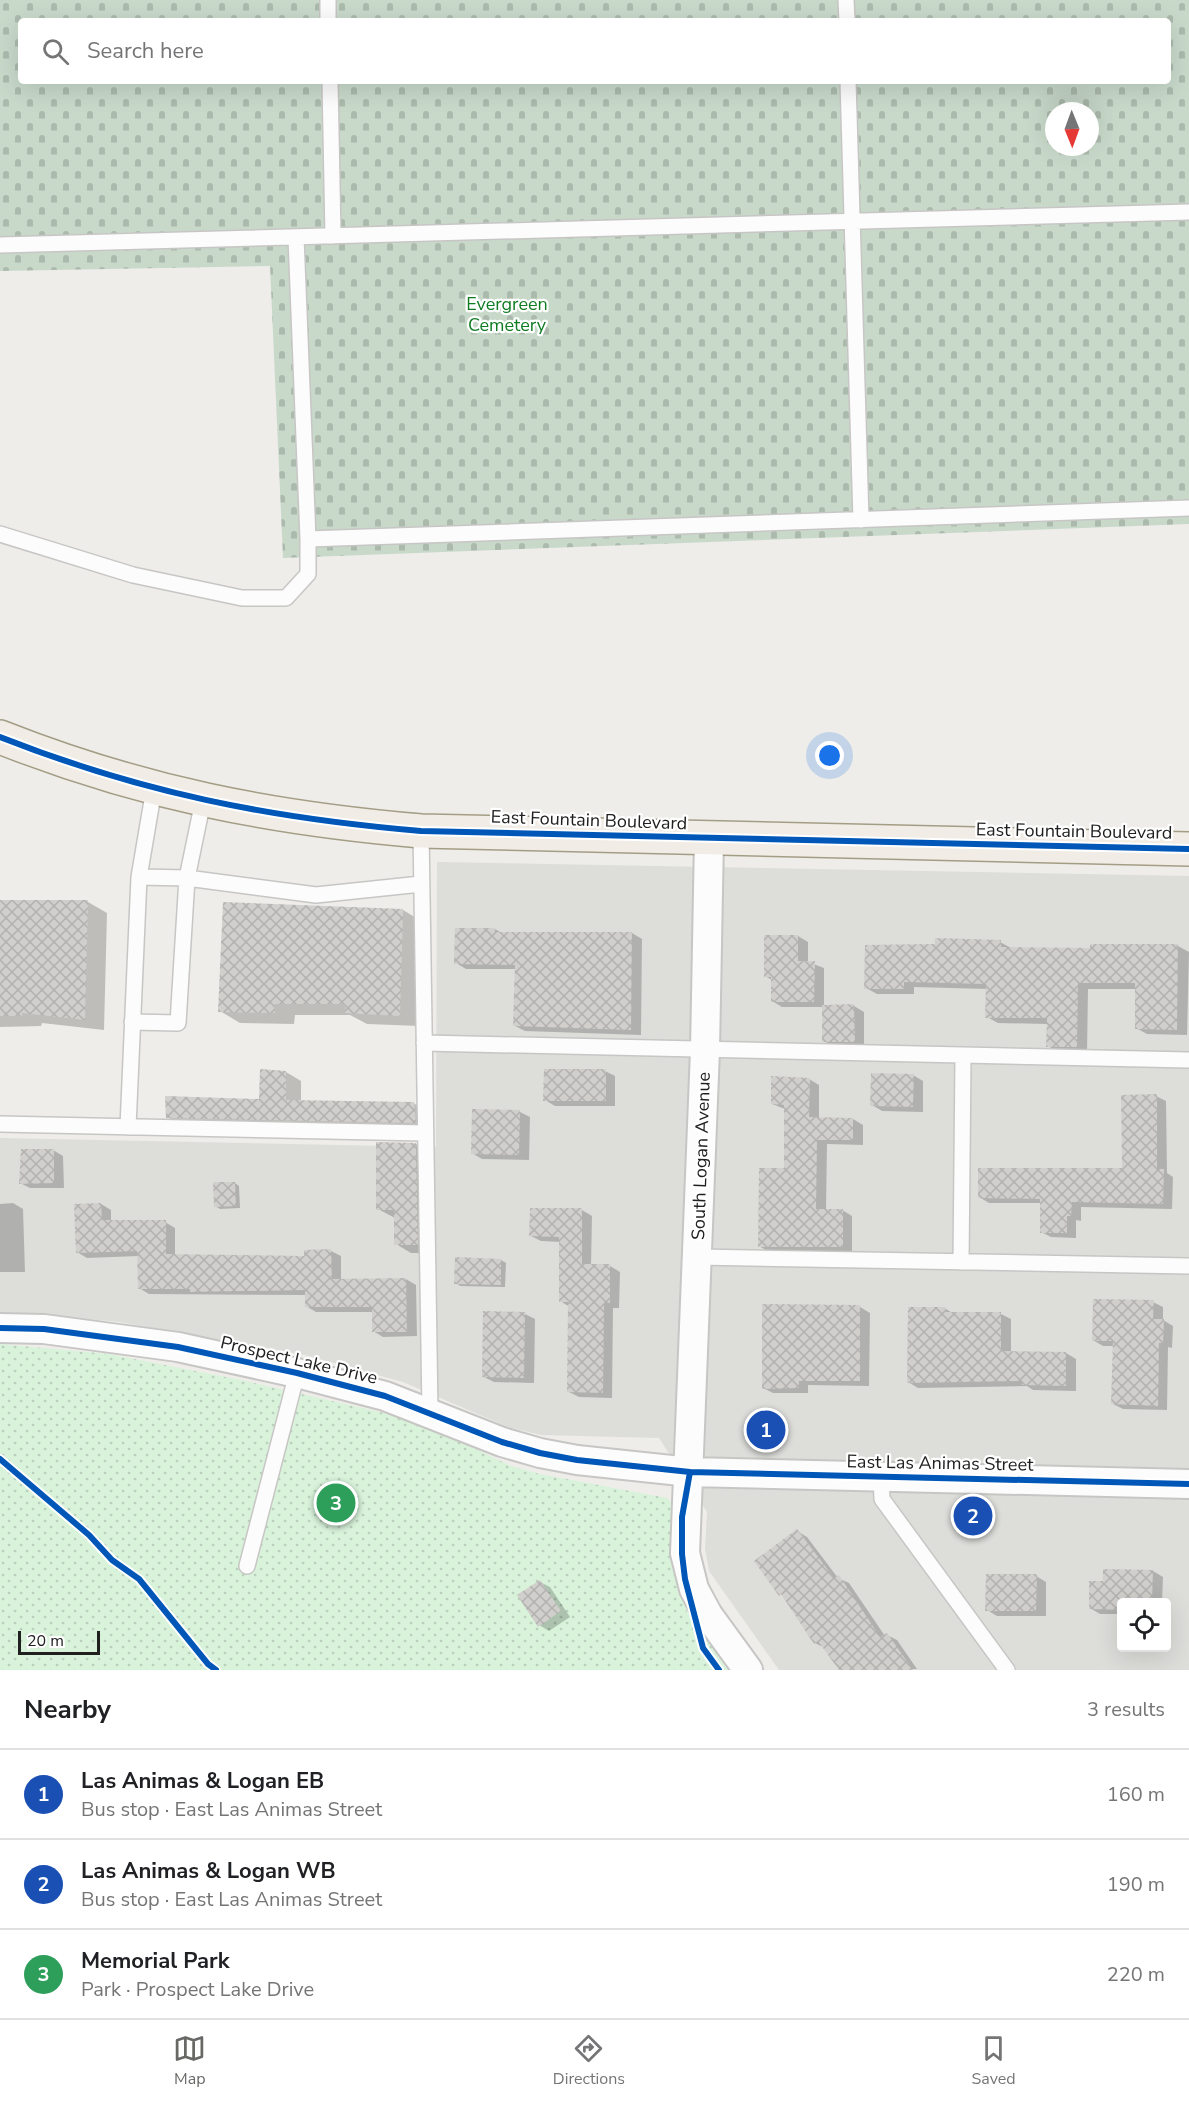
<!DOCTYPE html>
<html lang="en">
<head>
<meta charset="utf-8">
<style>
	:root { --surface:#fff; --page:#f2f2f2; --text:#202124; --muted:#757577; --line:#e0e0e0; --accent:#686866 }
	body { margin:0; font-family:"Nunito Sans",sans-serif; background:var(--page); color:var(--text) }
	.controls { position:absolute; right:18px; bottom:18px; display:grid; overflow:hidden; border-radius:6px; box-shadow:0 6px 24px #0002 }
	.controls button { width:54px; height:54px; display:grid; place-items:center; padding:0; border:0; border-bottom:2px solid var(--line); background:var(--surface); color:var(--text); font:30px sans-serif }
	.compass { position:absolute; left:1045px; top:102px; width:54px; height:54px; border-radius:50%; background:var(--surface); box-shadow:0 6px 24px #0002; rotate:179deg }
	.scale { position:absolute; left:18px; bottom:15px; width:82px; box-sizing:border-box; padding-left:6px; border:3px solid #202020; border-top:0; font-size:16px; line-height:21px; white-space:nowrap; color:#202020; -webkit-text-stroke:4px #fff; paint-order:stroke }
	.you { position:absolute; left:830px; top:756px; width:21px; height:21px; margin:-15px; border:4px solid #fff; border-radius:50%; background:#1a73e8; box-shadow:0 0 0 9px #1a73e833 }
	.badge { display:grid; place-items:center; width:39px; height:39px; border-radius:50%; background:var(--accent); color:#fff; font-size:20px; font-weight:700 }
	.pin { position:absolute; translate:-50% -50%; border:3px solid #fff; box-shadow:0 2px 6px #0006 }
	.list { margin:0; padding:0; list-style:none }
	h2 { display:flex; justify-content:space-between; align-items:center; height:78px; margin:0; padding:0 24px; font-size:26px }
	h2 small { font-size:20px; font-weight:400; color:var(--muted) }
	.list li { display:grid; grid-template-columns:39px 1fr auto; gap:18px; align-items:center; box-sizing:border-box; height:90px; padding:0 24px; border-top:2px solid var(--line) }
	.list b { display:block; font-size:22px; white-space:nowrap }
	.list p { margin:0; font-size:20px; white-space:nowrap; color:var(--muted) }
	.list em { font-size:20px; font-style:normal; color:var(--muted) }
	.icon { flex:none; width:33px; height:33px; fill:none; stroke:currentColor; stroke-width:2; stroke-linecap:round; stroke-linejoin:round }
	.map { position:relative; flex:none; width:1189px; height:1670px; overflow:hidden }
	.search { position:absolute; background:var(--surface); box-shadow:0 6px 24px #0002; left:18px; right:18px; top:18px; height:66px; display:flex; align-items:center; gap:15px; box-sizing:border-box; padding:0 21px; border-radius:6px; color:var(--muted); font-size:22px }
	.sheet { height:348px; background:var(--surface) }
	nav { display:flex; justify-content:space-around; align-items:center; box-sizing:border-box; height:84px; border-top:2px solid var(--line); background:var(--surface); font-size:16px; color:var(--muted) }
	nav a { display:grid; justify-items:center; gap:3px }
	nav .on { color:var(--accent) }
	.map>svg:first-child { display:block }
	.residential { fill:#ddddda; fill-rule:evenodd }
	.cemetery { fill:url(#cemetery-stones); fill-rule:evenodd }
	.park { fill:url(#park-dots) }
	.shadow { fill:#0003 }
	.building { fill:url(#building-cross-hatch) }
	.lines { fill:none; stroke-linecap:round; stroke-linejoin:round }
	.lane-casing { stroke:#c7c6c5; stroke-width:18 }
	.street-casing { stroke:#c7c6c5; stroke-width:32 }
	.primary-casing { stroke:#a49d86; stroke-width:36 }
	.lane { stroke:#fcfcfc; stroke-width:15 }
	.street { stroke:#fcfcfc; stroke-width:28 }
	.primary { stroke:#f1ede6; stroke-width:33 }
	.cycleway-casing { stroke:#fff; stroke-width:10 }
	.cycleway { stroke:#0057b8; stroke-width:6 }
	.labels { text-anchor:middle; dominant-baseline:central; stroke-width:4.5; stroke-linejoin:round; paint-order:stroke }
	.park-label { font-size:18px; fill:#107c22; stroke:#fff }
	.street-label { font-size:18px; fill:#202020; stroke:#fff }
</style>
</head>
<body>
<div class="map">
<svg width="1189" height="1670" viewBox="0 0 1189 1670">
	<defs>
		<pattern id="cemetery-stones" width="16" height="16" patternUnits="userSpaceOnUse" patternTransform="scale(1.5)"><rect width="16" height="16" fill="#c8d9ca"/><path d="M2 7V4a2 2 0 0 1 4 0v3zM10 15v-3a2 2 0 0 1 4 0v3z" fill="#acbaad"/></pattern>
		<pattern id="park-dots" width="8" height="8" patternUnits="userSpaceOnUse" patternTransform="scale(1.5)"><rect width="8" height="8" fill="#d9f3db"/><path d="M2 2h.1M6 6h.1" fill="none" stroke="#bad0bc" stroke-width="1.8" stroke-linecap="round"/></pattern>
		<pattern id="building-cross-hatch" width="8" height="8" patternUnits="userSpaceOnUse" patternTransform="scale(1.5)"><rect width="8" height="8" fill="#d1cfcc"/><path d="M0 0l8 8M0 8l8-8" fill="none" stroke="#b3b1af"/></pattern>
	</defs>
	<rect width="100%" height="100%" fill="#eeede9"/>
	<path class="residential" d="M437 862 1189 876V1670H779L709 1571 705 1549 707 1512 659 1438 541 1435 508 1427 403 1382 305 1355 119 1322 28 1313H0V1138L436 1147ZM1122 1602H1166V1648H1122Z"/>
	<path class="cemetery" d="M0 0H1189V524L283 558 270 266 0 271ZM21 21H1168V81H21ZM1054 111H1090V147H1054Z"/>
	<path class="park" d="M0 1344 109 1354 241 1380 388 1414 438 1431 511 1466 540 1474 667 1498 675 1507 676 1564 687 1612 728 1670H0Z"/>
	<path class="shadow" d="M0 901 88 902 107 913 104 1030 42 1023 41 1026 0 1027Z
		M403 910 423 922 420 1026 367 1024 350 1015H295L294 1024 240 1023 220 1011Z
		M495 929 502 933H632L642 939 641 1035 525 1031 515 1026 516 969H466L456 963Z
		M798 936 808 942V962L824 968V1006H854L864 1012V1047H834L824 1041 823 1007H782L772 1001V980L765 976Z
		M1000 942 1011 948 1092 949 1178 946 1189 952 1187 1035 1147 1034 1136 1028 1137 989H1088L1087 1053 1058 1052 1048 1046V1024L998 1023 987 1017V989L914 987V994H877L866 988 937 946Z
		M605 1071 615 1076V1106H555L545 1100Z
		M286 1072 301 1081V1102L413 1103 429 1112 430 1131 183 1126 168 1117 260 1100Z
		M913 1075 923 1081V1112L882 1111 872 1105Z
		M809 1079 819 1085V1119H853L863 1125V1145L827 1144 826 1210H842L852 1216V1252H769L759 1246 785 1170V1109L772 1104Z
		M1156 1096 1166 1101 1167 1173 1173 1177 1172 1209 1081 1207V1221L1076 1220V1238L1051 1237 1041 1232 1042 1203H989L979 1197 1123 1170Z
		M473 1110 520 1112 530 1117 529 1160 482 1159 472 1153Z
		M416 1144 431 1153 432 1253H411L396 1244 395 1218 378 1209Z
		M53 1150 63 1156 64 1188H30L20 1183Z
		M235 1183 239 1186 240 1208 220 1209 215 1206Z
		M13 1203 23 1209 25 1272H0V1204Z
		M101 1204 111 1210V1222H165L175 1228V1256L306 1257 305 1251H331L341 1256V1281L406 1279 416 1285 417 1336 383 1337 373 1331V1312H316L306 1306V1295L149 1294 139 1288V1256L87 1258 77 1252Z
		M582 1210 592 1216 591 1266H610L620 1272 619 1308H613L612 1398 579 1397 569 1392 570 1307 560 1301 561 1242 541 1241 531 1236Z
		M457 1259 501 1260 506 1263 505 1287 460 1286 456 1283Z
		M1153 1302 1163 1307V1320L1173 1326 1172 1348 1168 1347 1167 1410 1123 1409 1113 1404 1115 1346H1103L1093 1340Z
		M860 1307 870 1313 869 1386 808 1385V1393H773L763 1388Z
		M946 1309 954 1314H1001L1011 1319V1352L1066 1353 1076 1359V1391L1033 1390 1027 1386 918 1388 908 1382Z
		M525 1314 535 1319 534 1383 494 1382 484 1377Z
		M797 1531 807 1537 838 1578 849 1583 885 1636 887 1635 897 1640 917 1669 841 1670 825 1648 815 1643 785 1597 756 1561Z
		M1153 1571 1163 1577 1162 1602H1122V1614H1100L1090 1608 1104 1583Z
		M1036 1576 1046 1582V1616H997L987 1610Z
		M540 1582 550 1587 570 1617 549 1631 539 1625Z"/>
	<path class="building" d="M0 900H88L85 1020 22 1013V1016H0Z
		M223 902 403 909 400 1016 345 1013V1004H275V1013L218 1012Z
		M455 928H495V932H632L631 1030 513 1026 515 965 454 964Z
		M764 935H798V961H815L814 1002H771V977H764Z
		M935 938 1001 940V947L1090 948V944H1178L1177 1030 1135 1029V983H1078L1077 1047H1046L1047 1018H985L986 984 904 982V989H864L865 945 935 944Z
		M854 1004 855 1042H822V1005Z
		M260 1069 286 1071V1100L414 1102 416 1123 166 1118 165 1096 259 1099Z
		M544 1069H606V1101H543Z
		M871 1073 914 1074 913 1107 870 1106Z
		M771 1076 810 1078 809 1117 853 1118V1140H817L816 1209H843V1247H758L759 1168H784V1105L771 1104Z
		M1157 1094V1169H1164L1163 1204 1072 1202 1071 1216H1067V1233H1040V1199L978 1198V1168H1122L1121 1095Z
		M472 1109 520 1110 519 1155 471 1154Z
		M376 1142 416 1143 418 1245H394V1210H376Z
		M21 1149H54V1183L19 1184Z
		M213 1182H235L236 1206 214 1207Z
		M101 1203 102 1220H166V1254L304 1256V1250L331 1249 332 1279 406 1278 407 1332H372V1307H305V1290L190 1292V1289H138L137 1251 76 1253 74 1204Z
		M530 1208H582V1264H610V1303H604L603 1393 567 1392 568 1302H559V1237L529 1236Z
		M455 1257 501 1259V1285L454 1284Z
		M1093 1299 1154 1300 1153 1319H1164L1163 1343H1159L1158 1406 1111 1404 1113 1341H1092Z
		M762 1304 860 1305V1381H799V1388L762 1389Z
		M908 1307H946V1312H1001V1351L1066 1352V1386L1022 1385V1381L907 1383Z
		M483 1311 525 1312 524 1378 482 1377Z
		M797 1529 834 1578 839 1575 880 1637 887 1633 913 1670H839L818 1641 814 1644 781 1594 779 1596 754 1561Z
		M1103 1569 1153 1570 1152 1602H1122V1610L1089 1609V1581H1103Z
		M986 1574H1037L1036 1611H985Z
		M540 1580 561 1611 538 1627 517 1595Z"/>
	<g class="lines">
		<defs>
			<path id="lane" d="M328 0V21
				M846 0 847 21
				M330 81 333 236
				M848 81 861 520
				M296 237 308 539 1189 508
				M0 245 1189 212
				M0 534 133 575 242 598H286L308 574V539
				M203 801 187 878 316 895 421 884
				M421 831 430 1412
				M132 1022 178 1023 187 878 139 877
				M424 1043 1189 1060
				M0 1124 424 1133
				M128 1127 139 877 154 789
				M698 1257 1189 1266
				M961 1262 963 1057
				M881 1477 882 1499 1007 1670
				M247 1566 297 1373"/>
			<path id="street" d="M709 839 705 1050 685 1553 694 1589 708 1615 748 1670
				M0 1328 44 1329 178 1347 297 1373 385 1396 502 1442 540 1453 577 1460 690 1472 1189 1484"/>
			<path id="primary" d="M0 737C142 793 269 818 421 831L1189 849"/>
		</defs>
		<use href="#lane" class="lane-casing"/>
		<use href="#street" class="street-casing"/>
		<use href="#primary" class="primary-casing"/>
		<use href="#lane" class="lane"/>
		<use href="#street" class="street"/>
		<use href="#primary" class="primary"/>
		<defs>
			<path id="cycleway" d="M0 737C142 793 269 818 421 831L1189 849
				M0 1328 44 1329 178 1347 297 1373 385 1396 502 1442 540 1453 577 1460 690 1472 1189 1484
				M0 1459 89 1535 112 1560 139 1579 208 1664 216 1670
				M690 1472 682 1517V1554L685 1579 703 1648 719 1670"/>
		</defs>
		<use href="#cycleway" class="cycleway-casing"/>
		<use href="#cycleway" class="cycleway"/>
	</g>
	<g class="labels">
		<g class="park-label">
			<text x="507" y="304">Evergreen<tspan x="507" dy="21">Cemetery</tspan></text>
		</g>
		<g class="street-label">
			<text transform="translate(589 820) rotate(2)">East Fountain Boulevard</text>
			<text transform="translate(1074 831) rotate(1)">East Fountain Boulevard</text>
			<text transform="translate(701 1156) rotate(-88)">South Logan Avenue</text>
			<text transform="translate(299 1360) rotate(13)">Prospect Lake Drive</text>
			<text transform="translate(940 1463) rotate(1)">East Las Animas Street</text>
		</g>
	</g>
</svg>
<div class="controls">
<button><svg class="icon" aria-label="locate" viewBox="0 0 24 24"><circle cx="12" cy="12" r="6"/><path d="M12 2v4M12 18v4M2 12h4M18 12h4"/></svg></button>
</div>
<svg class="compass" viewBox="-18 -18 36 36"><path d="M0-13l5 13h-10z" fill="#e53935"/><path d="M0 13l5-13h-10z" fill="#757577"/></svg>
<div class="scale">20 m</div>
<div class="you"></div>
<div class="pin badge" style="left:766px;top:1430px;background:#1a4fb4">1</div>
<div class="pin badge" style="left:973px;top:1516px;background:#1a4fb4">2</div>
<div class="pin badge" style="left:336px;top:1503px;background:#2e9e5b">3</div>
<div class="search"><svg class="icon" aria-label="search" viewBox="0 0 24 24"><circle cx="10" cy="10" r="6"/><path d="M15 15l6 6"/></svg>Search here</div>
</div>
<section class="sheet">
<h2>Nearby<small>3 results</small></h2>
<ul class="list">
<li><span class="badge" style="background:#1a4fb4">1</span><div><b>Las Animas &amp; Logan EB</b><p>Bus stop · East Las Animas Street</p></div><em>160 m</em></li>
<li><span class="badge" style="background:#1a4fb4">2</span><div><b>Las Animas &amp; Logan WB</b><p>Bus stop · East Las Animas Street</p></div><em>190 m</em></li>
<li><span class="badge" style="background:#2e9e5b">3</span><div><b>Memorial Park</b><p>Park · Prospect Lake Drive</p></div><em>220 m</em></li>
</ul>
</section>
<nav>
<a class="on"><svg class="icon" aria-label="map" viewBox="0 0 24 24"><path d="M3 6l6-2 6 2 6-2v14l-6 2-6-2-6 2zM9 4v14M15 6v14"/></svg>Map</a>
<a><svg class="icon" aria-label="directions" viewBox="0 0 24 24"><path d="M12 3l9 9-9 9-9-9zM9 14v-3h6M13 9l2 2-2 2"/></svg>Directions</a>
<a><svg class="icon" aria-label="saved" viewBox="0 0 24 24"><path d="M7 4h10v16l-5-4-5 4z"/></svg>Saved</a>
</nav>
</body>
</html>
